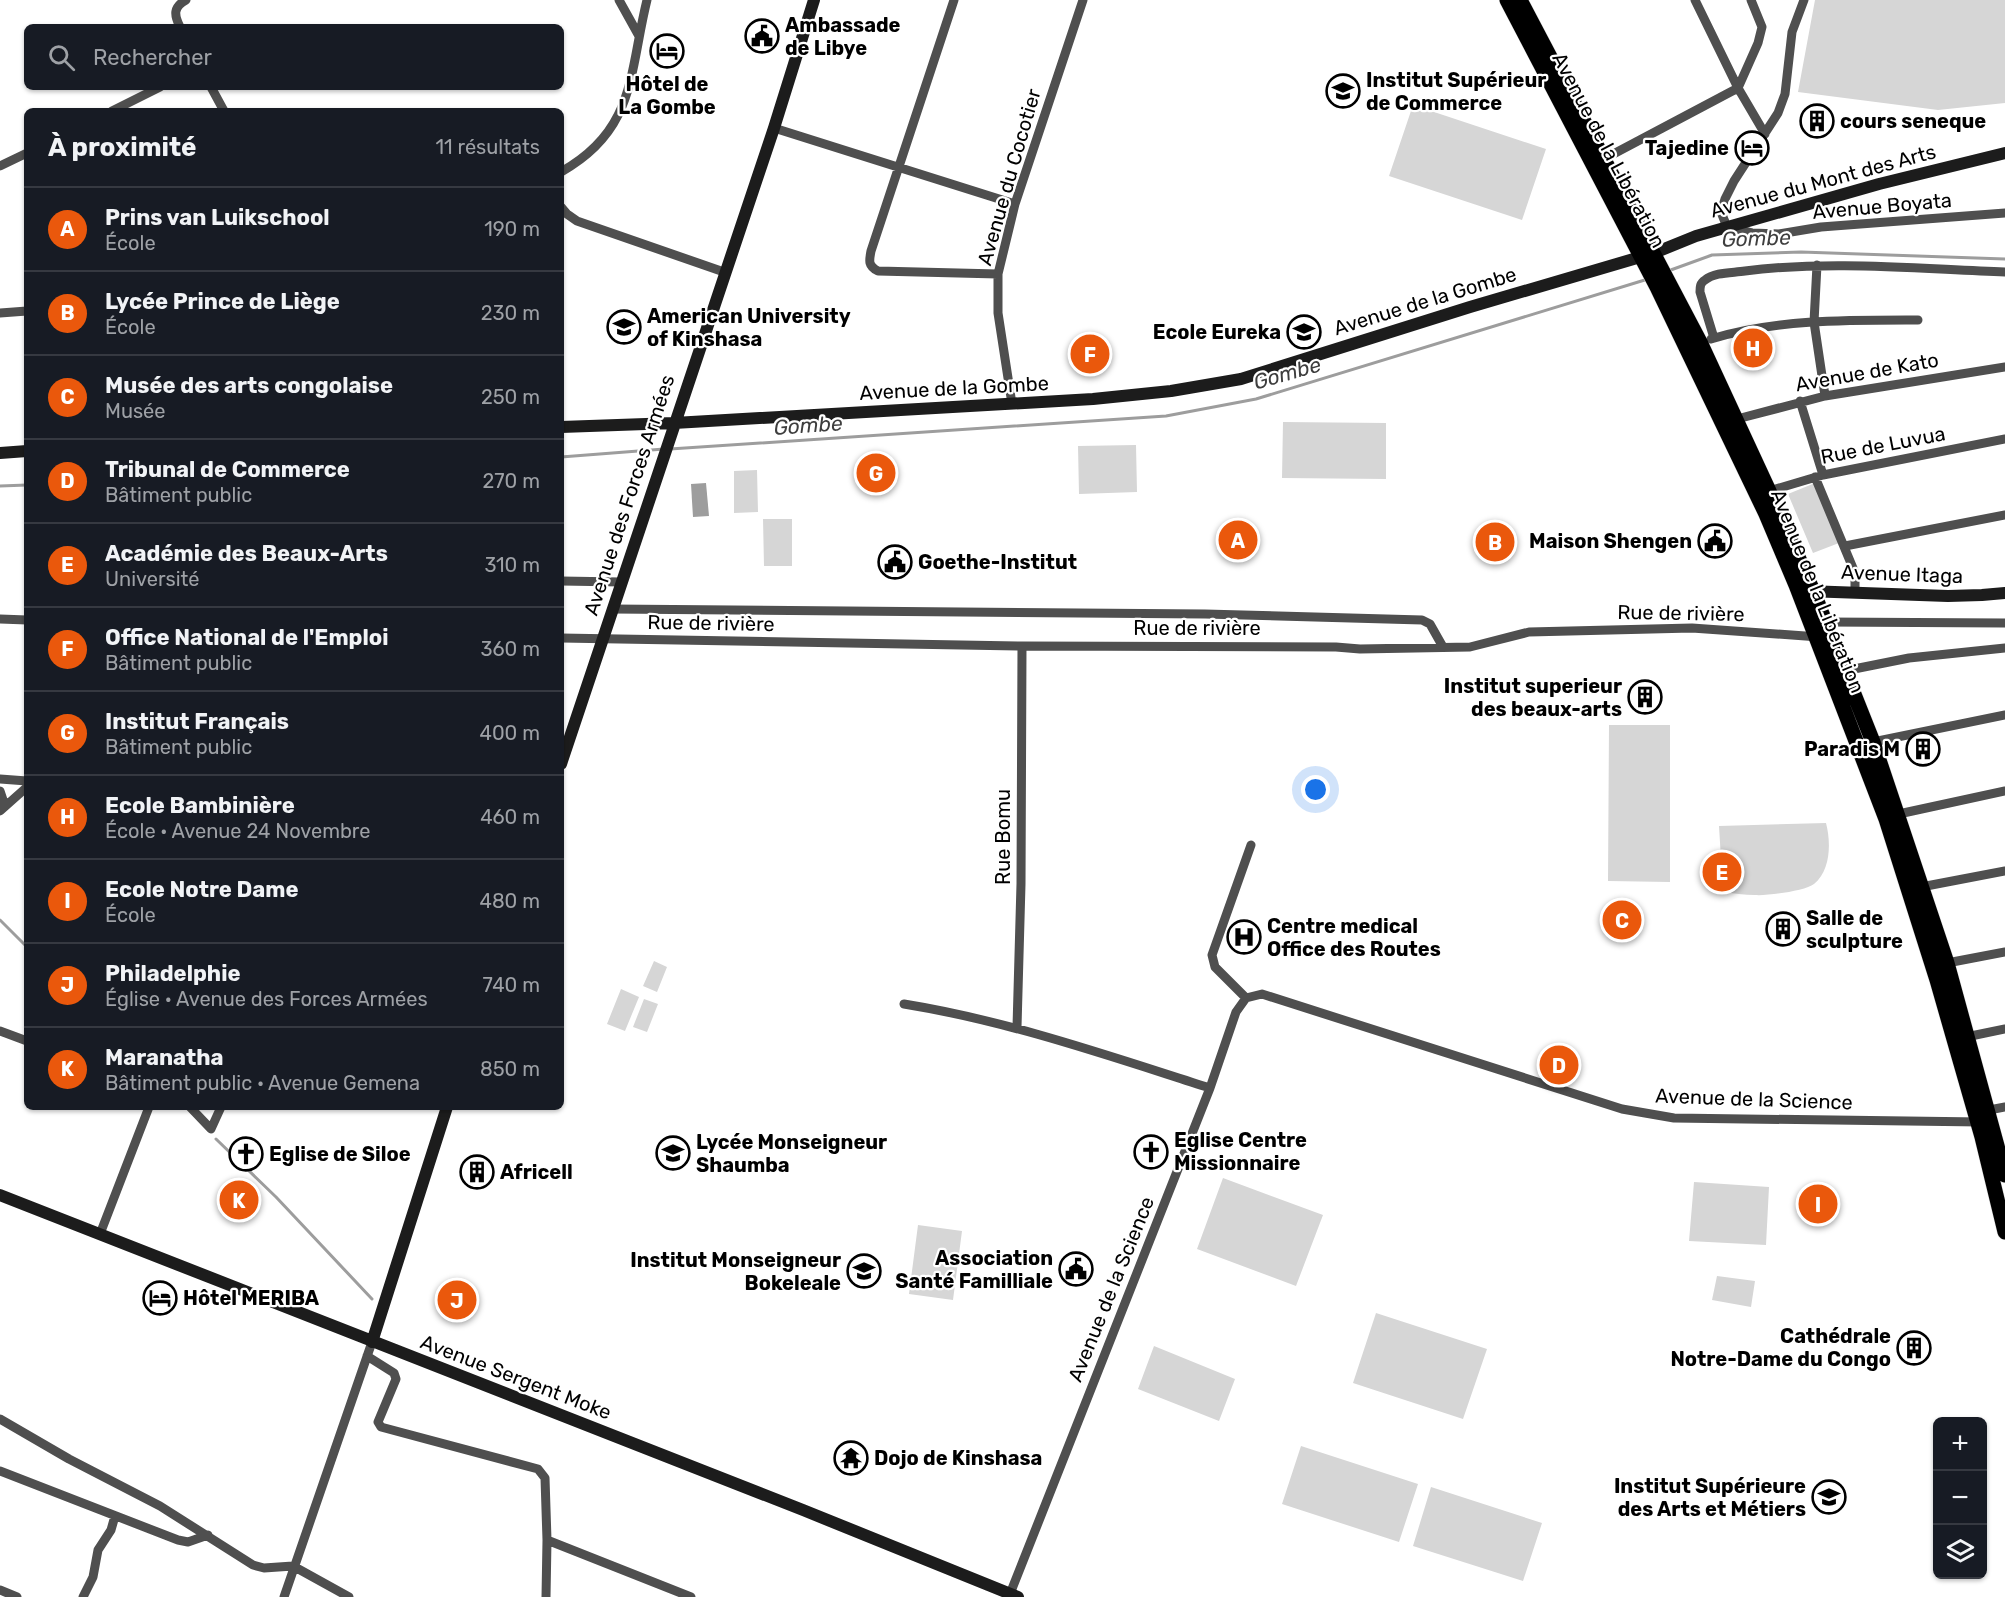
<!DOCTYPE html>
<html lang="fr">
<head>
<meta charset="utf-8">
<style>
	:root { --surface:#171b24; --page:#20242c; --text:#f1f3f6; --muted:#9ea1a6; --line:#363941; --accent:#ea580c }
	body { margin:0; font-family:Rubik,sans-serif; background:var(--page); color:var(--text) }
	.controls { position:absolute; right:18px; bottom:18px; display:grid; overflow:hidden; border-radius:9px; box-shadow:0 2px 4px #0004 }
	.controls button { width:54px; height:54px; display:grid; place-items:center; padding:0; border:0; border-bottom:2px solid var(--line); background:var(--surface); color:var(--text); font:30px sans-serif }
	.you { position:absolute; left:1316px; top:790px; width:21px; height:21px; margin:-15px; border:4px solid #fff; border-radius:50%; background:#1a73e8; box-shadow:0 0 0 9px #1a73e833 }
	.badge { display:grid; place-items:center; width:39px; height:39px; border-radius:50%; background:var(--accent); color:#fff; font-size:20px; font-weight:700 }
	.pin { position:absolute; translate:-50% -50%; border:3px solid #fff; box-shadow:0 2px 6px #0006 }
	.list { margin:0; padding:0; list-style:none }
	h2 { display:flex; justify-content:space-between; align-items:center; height:78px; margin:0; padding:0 24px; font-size:26px }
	h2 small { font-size:20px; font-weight:400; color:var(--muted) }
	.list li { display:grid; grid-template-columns:39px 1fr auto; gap:18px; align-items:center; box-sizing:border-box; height:84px; padding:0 24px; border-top:2px solid var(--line) }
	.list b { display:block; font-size:22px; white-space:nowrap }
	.list p { margin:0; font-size:20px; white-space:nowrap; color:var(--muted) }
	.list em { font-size:20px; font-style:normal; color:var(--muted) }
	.icon { flex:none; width:33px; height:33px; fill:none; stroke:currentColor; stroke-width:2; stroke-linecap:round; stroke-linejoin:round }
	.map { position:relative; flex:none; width:2005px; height:1597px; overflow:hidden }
	.search { position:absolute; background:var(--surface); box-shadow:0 2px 4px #0004; left:24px; top:24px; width:540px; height:66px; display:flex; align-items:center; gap:15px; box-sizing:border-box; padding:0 21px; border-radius:9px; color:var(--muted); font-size:22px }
	.panel { position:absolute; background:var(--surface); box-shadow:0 2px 4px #0004; left:24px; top:108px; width:540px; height:1002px; border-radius:9px }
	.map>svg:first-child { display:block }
	.green { fill:#d6d6d6 }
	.water { fill:#9d9d9d }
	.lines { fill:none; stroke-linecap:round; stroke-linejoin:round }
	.stream { stroke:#9d9d9d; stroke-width:3 }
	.primary-casing { stroke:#dbdbdb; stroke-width:16 }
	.street { stroke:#4f4f4f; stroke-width:9 }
	.secondary { stroke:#1c1c1c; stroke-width:12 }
	.primary { stroke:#000; stroke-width:15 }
	.labels { text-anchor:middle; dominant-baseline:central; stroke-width:4.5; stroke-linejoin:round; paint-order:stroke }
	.poi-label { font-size:20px; font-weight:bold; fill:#000; stroke:#fff; text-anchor:start }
	.street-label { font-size:20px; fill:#000; stroke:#fff }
	.water-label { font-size:21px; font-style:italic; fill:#3e3e3e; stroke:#fff }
</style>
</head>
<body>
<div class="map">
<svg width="2005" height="1597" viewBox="0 0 2005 1597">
	<rect width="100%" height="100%" fill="#fff"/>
	<path class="green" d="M1815 0H2005V103L1938 110 1798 92Z
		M1413 105 1546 149 1522 220 1389 176Z
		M1283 422 1386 423V479L1282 478Z
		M1136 445 1137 492 1079 494 1078 446Z
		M757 470 758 512 734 513V471Z
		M1815 483 1839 543 1813 553 1788 494Z
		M763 519H792V566H764Z
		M1609 725H1670V882L1608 881Z
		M1826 823C1831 842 1831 870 1814 884 1805 891 1767 896 1755 895 1744 895 1733 893 1723 892L1719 826Z
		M654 961 667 967 657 992 643 986Z
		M621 989 639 997 625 1031 607 1024Z
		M644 999 658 1004 647 1032 633 1027Z
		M1223 1178 1323 1215 1296 1286 1197 1249Z
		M1694 1182 1769 1187 1766 1245 1689 1241Z
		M918 1225 962 1231 953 1300 909 1294Z
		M1717 1276 1755 1281 1751 1307 1712 1300Z
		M1376 1313 1487 1349 1463 1419 1353 1383Z
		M1154 1346 1235 1379 1219 1421 1138 1389Z
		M1301 1446 1418 1484 1399 1542 1282 1504Z
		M1431 1487 1542 1523 1523 1581 1413 1546Z"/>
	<path class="water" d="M706 483 709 516 693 517 691 484Z"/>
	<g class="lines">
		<path class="stream" d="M1668 271 1712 255 1801 252 2005 259
			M670 449 1166 416 1256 399 1648 279
			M561 457 664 449
			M0 486 27 485
			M0 920 27 947
			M216 1139 276 1197 372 1299"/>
		<defs>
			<path id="primary" d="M1507 0 1657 287 1766 514 1796 585 1886 819 1937 980 1982 1137 2005 1232
				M1520 0 1700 342 1769 491 1813 591 1873 742 1947 963 2005 1175"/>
		</defs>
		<use href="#primary" class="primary-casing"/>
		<path class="street" d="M619 0 639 36
			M954 0 871 251C869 261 868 266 878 271L998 274
			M1695 0 1738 88 1765 134
			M1804 0 1792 32 1785 94 1778 113 1734 181 1725 199 1721 212 1727 227 1752 233 1779 234 1821 227 2005 213
			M180 27C174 15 173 7 186 0
			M211 87 224 111
			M112 111 160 87
			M774 128 1015 204
			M1602 160 1738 88 1758 43 1762 27 1751 0
			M0 166 27 153
			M561 172C636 130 629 73 647 0
			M561 207 567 214 577 221 724 272
			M1817 265 1814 322 1825 396
			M0 313 27 311
			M1714 338 1700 292C1700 287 1700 283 1705 280 1715 272 1732 273 1745 271 1830 260 1919 269 2005 272
			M1711 339C1777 319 1850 320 1918 320
			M1800 401 1823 475
			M1012 404 998 313V274L1015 204 1083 0
			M1737 419 1825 396 2005 367
			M1815 477 1855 573V592
			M1769 491 1823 475 2005 439
			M1845 546 2005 515
			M561 581 621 582
			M612 609 1205 614 1422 620 1430 624 1443 647
			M0 619 27 620
			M1825 622 2005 623
			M561 638 1022 646 1336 647 1360 649 1470 647 1529 632 1692 628 1819 637
			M1844 671 1909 658 2005 648
			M1873 742 2005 715
			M0 779 27 781
			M0 791 5 806
			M0 811 27 787
			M1894 815 2005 791
			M1921 887 2005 871
			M1947 963 2005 952
			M1246 998 1215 967 1212 955 1251 845
			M904 1004C1009 1021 1109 1056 1210 1088
			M1017 1027 1021 884 1022 646
			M0 1031 27 1041
			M1966 1037 2005 1029
			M190 1107 211 1129 221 1107
			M1984 1111 2005 1107
			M100 1234 149 1107
			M367 1356 394 1373 396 1379 378 1422 381 1427 538 1469 545 1478 547 1540 691 1597
			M0 1419 69 1459 160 1506 253 1565 264 1568 293 1566 349 1597
			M0 1471 178 1540 188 1542 208 1535
			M0 1590 17 1597
			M1010 1594 1210 1088 1236 1012 1246 998 1262 994 1622 1109 1674 1118 1981 1122
			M83 1597 93 1577 98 1550 111 1530 115 1516
			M284 1597 372 1342
			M546 1597 547 1540"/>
		<path class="secondary" d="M561 427 674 423 1093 399 1171 391 1241 379 1470 307 1654 253 1696 236 1879 184 2005 153
			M0 453 27 451
			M1806 591 1948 596 1982 595 2005 593
			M561 764 774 128 814 0
			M0 1195 803 1510 1018 1597
			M372 1342 447 1107"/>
		<use href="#primary" class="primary"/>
	</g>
	<defs>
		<symbol id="civic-ring" viewBox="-11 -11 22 22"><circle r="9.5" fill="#fff" stroke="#000" stroke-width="1.5"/><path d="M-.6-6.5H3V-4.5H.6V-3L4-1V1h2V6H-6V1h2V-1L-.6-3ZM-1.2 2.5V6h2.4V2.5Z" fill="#000"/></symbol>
		<symbol id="hotel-ring" viewBox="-11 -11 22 22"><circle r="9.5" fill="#fff" stroke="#000" stroke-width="1.5"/><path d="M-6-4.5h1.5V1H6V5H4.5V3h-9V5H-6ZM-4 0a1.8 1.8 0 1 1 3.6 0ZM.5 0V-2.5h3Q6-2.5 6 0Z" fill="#000"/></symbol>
		<symbol id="university-ring" viewBox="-11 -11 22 22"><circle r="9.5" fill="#fff" stroke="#000" stroke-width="1.5"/><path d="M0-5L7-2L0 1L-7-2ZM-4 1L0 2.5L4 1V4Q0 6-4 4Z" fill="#000"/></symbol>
		<symbol id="building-ring" viewBox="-11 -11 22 22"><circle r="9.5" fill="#fff" stroke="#000" stroke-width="1.5"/><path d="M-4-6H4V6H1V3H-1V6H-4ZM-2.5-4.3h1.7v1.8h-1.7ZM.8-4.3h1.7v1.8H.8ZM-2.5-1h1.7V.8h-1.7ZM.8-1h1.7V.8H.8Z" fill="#000"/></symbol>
		<symbol id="school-ring" viewBox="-11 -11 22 22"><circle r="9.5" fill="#fff" stroke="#000" stroke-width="1.5"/><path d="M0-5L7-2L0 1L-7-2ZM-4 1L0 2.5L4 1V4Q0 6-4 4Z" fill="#000"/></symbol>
		<symbol id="hospital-ring" viewBox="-11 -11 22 22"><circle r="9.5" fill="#fff" stroke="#000" stroke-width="1.5"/><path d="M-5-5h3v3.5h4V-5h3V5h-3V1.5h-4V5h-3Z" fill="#000"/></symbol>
		<symbol id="church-ring" viewBox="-11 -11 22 22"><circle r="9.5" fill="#fff" stroke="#000" stroke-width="1.5"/><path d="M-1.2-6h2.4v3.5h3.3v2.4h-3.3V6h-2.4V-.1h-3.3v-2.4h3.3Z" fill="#000"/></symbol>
		<symbol id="temple-ring" viewBox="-11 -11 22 22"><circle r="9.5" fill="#fff" stroke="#000" stroke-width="1.5"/><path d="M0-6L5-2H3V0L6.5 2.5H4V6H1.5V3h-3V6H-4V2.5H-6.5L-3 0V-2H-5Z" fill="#000"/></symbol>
	</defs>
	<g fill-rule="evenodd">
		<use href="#civic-ring" x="743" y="17" width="38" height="38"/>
		<use href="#hotel-ring" x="648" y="32" width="38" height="38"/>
		<use href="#university-ring" x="1324" y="72" width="38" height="38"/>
		<use href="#building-ring" x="1798" y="102" width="38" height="38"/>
		<use href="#hotel-ring" x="1733" y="129" width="38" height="38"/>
		<use href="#university-ring" x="605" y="308" width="38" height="38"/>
		<use href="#school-ring" x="1285" y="313" width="38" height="38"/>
		<use href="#civic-ring" x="1696" y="522" width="38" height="38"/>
		<use href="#civic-ring" x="876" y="543" width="38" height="38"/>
		<use href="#building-ring" x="1626" y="678" width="38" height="38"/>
		<use href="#building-ring" x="1904" y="730" width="38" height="38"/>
		<use href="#building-ring" x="1764" y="910" width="38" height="38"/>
		<use href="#hospital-ring" x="1225" y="918" width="38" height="38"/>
		<use href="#church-ring" x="1132" y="1133" width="38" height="38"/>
		<use href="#school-ring" x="654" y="1134" width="38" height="38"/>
		<use href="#church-ring" x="227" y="1135" width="38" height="38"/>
		<use href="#building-ring" x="458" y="1153" width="38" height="38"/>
		<use href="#civic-ring" x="1057" y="1250" width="38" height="38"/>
		<use href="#school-ring" x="845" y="1252" width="38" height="38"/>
		<use href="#hotel-ring" x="141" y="1279" width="38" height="38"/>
		<use href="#building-ring" x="1895" y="1329" width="38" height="38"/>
		<use href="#temple-ring" x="832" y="1439" width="38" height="38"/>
		<use href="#university-ring" x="1810" y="1478" width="38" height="38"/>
	</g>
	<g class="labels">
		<g class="poi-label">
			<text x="785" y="25">Ambassade<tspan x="785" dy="23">de Libye</tspan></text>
			<text x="1366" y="80">Institut Supérieur<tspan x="1366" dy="23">de Commerce</tspan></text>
			<text x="667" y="84" text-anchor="middle">Hôtel de<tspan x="667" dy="23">La Gombe</tspan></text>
			<text x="1840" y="121">cours seneque</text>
			<text x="1729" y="148" text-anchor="end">Tajedine</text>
			<text x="647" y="316">American University<tspan x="647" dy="23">of Kinshasa</tspan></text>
			<text x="1281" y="332" text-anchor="end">Ecole Eureka</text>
			<text x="1692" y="541" text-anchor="end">Maison Shengen</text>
			<text x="918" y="562">Goethe-Institut</text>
			<text x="1622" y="686" text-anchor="end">Institut superieur<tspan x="1622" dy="23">des beaux-arts</tspan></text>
			<text x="1900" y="749" text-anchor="end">Paradis M</text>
			<text x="1806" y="918">Salle de<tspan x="1806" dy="23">sculpture</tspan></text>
			<text x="1267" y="926">Centre medical<tspan x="1267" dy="23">Office des Routes</tspan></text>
			<text x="1174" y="1140">Eglise Centre<tspan x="1174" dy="23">Missionnaire</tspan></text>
			<text x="696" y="1142">Lycée Monseigneur<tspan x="696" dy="23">Shaumba</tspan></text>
			<text x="269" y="1154">Eglise de Siloe</text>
			<text x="500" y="1172">Africell</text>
			<text x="1053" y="1258" text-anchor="end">Association<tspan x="1053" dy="23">Santé Familliale</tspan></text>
			<text x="841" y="1260" text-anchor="end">Institut Monseigneur<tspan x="841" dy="23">Bokeleale</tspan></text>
			<text x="183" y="1298">Hôtel MERIBA</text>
			<text x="1891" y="1336" text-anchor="end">Cathédrale<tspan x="1891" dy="23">Notre-Dame du Congo</tspan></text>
			<text x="874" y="1458">Dojo de Kinshasa</text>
			<text x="1806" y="1486" text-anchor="end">Institut Supérieure<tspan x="1806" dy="23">des Arts et Métiers</tspan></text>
		</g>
		<g class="street-label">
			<text transform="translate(1609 150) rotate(62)">Avenue de la Libération</text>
			<text transform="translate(1009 177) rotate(-74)">Avenue du Cocotier</text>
			<text transform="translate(1823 181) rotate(-15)">Avenue du Mont des Arts</text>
			<text transform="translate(1882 206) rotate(-5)">Avenue Boyata</text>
			<text transform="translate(1425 301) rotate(-17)">Avenue de la Gombe</text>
			<text transform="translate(1867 372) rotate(-10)">Avenue de Kato</text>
			<text transform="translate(954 388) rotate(-3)">Avenue de la Gombe</text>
			<text transform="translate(1883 445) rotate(-11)">Rue de Luvua</text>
			<text transform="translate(629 495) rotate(-72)">Avenue des Forces Armées</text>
			<text transform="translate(1902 574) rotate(2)">Avenue Itaga</text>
			<text transform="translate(1818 591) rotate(68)">Avenue de la Libération</text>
			<text transform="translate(1681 613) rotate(1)">Rue de rivière</text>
			<text transform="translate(711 623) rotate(1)">Rue de rivière</text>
			<text x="1197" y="628">Rue de rivière</text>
			<text transform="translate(1003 837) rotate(-90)">Rue Bomu</text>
			<text transform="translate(1754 1099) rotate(2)">Avenue de la Science</text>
			<text transform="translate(1111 1289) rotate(-68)">Avenue de la Science</text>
			<text transform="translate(516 1377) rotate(21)">Avenue Sergent Moke</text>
		</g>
		<g class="water-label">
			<text transform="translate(1756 238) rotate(-2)">Gombe</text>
			<text transform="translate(1287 373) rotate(-16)">Gombe</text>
			<text transform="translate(808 425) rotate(-4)">Gombe</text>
		</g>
	</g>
</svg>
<div class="controls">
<button>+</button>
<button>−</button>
<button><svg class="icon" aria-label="layers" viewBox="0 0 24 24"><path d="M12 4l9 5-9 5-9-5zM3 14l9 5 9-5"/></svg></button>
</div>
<div class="you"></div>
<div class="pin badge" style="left:1238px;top:540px">A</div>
<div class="pin badge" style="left:1495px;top:542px">B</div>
<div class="pin badge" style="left:1622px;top:920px">C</div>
<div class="pin badge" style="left:1559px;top:1065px">D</div>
<div class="pin badge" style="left:1722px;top:872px">E</div>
<div class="pin badge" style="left:1090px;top:354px">F</div>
<div class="pin badge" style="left:876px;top:473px">G</div>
<div class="pin badge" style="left:1753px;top:348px">H</div>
<div class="pin badge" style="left:1818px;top:1204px">I</div>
<div class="pin badge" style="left:457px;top:1300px">J</div>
<div class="pin badge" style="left:239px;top:1200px">K</div>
<div class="search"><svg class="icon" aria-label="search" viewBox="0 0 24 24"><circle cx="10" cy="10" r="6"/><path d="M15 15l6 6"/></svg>Rechercher</div>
<section class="panel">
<h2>À proximité<small>11 résultats</small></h2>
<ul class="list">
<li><span class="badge">A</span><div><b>Prins van Luikschool</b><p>École</p></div><em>190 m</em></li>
<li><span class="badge">B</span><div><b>Lycée Prince de Liège</b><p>École</p></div><em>230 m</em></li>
<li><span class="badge">C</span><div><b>Musée des arts congolaise</b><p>Musée</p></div><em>250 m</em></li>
<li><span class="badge">D</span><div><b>Tribunal de Commerce</b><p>Bâtiment public</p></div><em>270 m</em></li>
<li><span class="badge">E</span><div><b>Académie des Beaux-Arts</b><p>Université</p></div><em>310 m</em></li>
<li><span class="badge">F</span><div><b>Office National de l'Emploi</b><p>Bâtiment public</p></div><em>360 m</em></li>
<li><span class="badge">G</span><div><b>Institut Français</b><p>Bâtiment public</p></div><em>400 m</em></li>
<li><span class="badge">H</span><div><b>Ecole Bambinière</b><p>École · Avenue 24 Novembre</p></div><em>460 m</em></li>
<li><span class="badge">I</span><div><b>Ecole Notre Dame</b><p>École</p></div><em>480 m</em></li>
<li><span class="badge">J</span><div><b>Philadelphie</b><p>Église · Avenue des Forces Armées</p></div><em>740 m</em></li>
<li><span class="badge">K</span><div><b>Maranatha</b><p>Bâtiment public · Avenue Gemena</p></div><em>850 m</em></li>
</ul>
</section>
</div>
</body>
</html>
